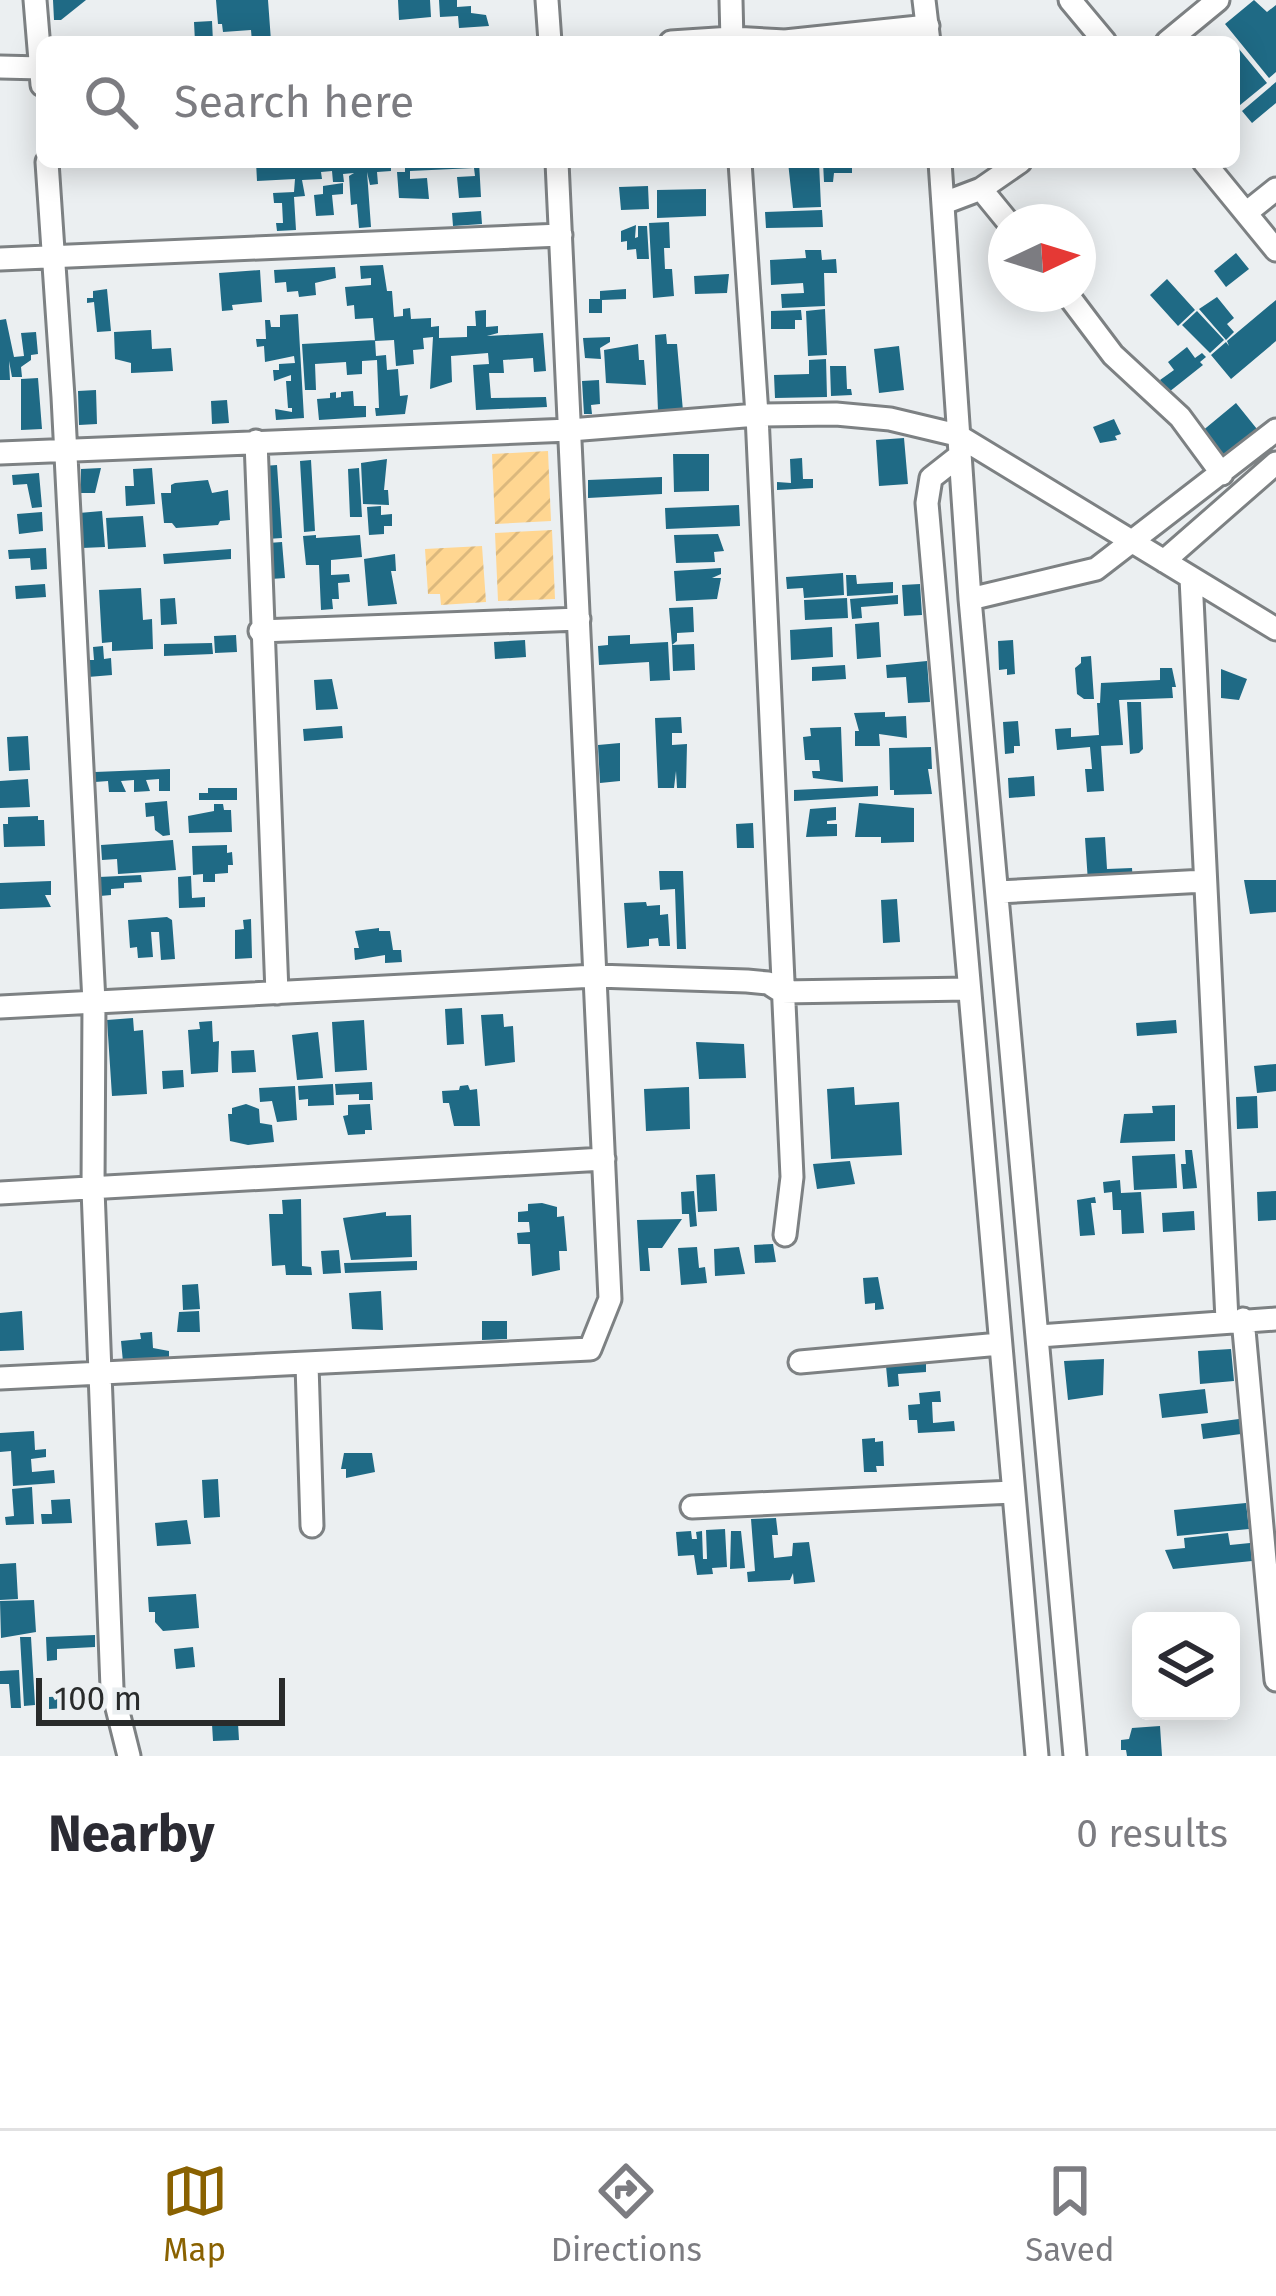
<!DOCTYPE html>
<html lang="en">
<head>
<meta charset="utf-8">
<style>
	:root { --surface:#fff; --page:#f7f7f7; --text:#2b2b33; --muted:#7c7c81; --line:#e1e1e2; --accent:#8a6201 }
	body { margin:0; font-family:"Fira Sans",sans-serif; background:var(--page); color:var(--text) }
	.controls { position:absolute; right:36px; bottom:36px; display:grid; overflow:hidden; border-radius:18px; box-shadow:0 6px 30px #0003 }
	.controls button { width:108px; height:108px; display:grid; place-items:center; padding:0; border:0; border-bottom:3px solid var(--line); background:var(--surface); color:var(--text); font:60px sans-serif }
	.compass { position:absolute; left:988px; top:204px; width:108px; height:108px; border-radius:50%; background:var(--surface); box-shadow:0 6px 30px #0003; rotate:86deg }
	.scale { position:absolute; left:36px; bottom:30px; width:249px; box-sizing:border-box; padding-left:12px; border:6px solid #292b2b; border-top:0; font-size:33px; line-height:42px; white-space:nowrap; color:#292b2b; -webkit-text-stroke:9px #ebeff1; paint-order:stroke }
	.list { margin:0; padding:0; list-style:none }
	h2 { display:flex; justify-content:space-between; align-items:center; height:156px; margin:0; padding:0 48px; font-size:51px }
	h2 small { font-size:39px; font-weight:400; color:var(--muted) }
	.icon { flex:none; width:66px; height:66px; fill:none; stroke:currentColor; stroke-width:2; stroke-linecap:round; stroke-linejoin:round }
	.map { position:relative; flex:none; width:1276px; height:1756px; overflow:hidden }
	.search { position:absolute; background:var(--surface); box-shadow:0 6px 30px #0003; left:36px; right:36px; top:36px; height:132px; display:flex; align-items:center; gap:30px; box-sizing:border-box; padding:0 42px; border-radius:18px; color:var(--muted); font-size:45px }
	.sheet { height:372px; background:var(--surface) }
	nav { display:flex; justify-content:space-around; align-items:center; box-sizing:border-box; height:168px; border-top:3px solid var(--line); background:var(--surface); font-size:33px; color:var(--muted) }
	nav a { display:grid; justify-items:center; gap:6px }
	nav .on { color:var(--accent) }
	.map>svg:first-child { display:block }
	.garden { fill:url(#garden-furrows) }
	.building { fill:#1f6a85 }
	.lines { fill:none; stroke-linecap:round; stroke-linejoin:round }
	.minor-casing { stroke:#7d8183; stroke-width:27 }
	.minor { stroke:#fff; stroke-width:21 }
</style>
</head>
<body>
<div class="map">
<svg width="1276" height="1756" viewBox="0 0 1276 1756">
	<defs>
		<pattern id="garden-furrows" width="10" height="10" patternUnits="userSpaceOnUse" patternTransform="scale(3)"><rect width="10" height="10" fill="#ffd691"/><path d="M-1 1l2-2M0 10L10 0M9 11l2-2" fill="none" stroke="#dbb87d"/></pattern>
	</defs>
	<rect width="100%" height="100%" fill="#ebeff1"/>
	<path class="garden" d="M548 451 551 521 495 524 492 454Z
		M552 530 555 599 498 601 495 533Z
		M482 546 486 602 441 605 440 594H428L425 549Z"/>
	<path class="building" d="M53 0H86L61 20H54Z
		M216 0H268L271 41 252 42 251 30 223 32 222 24H218Z
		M398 0H430L431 17 399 20Z
		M439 0H457V7L471 6V13L486 15 489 26 459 28 458 16 440 17Z
		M1254 0 1267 12 1276 5V72L1269 78 1225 24Z
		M212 21 213 42H195L194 22Z
		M1234 43 1267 83 1234 110Z
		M1276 82V103L1252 123 1242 111Z
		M256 162H391V171L377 172 378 184 370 185 367 172 371 227 359 228 357 204 351 205 349 176 354 173 343 174 344 182H333L332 171 321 172 322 179 302 180 305 196 294 197 296 230 277 231 276 223H283L282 203H274L273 193 294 192 295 179 257 181Z
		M405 162H479L481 197 459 198 457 177 475 176 474 168 410 171V179L427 178 429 199 399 198 397 172H405Z
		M788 162H819L821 207 793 208Z
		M823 162H852V173H834L833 182H824Z
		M343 183V194L332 195 334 215 316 216 314 195 323 194V186Z
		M648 186 649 209 621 210 619 187Z
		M706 189V216L657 218V190Z
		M822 210 823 227 766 228 765 212Z
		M481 211 482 224 453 226 452 213Z
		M669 222 670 248H664L665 269H672L674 296 653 298 649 223Z
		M636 225 635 238 638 237V226H647L649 259H637L636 249 627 250V241L621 242V231Z
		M805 250H821L822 260 836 259 837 273H824L825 306 782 308 781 294 804 293 803 283 771 285 770 260 806 258Z
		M1236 253 1249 269 1226 287 1214 271Z
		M383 265 387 291H392L394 317 403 316V309L410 308 411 319 431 318V327L439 326V338L467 337V326H476L475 311 486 310V327L498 326V333L487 336 543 333 546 371 534 372 533 358 503 360 504 373H489L491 398 546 397 547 407 476 410 473 365 489 364 488 353 451 356 452 382 430 389 433 337 423 338 424 349 413 350 414 364 396 366 394 340 375 341 373 318 355 319 354 305 347 306 345 287 371 285V278L361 279 360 266Z
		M335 267 336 278 315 283 316 295 299 297 298 291 287 292 286 282 275 283 274 270Z
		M260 270 262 302 232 305 233 310 222 311 219 273Z
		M729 274 727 293 695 294 694 276Z
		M1167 279 1195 310 1178 326 1150 295Z
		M107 289 111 331 97 332 94 302 87 303V298H93V291Z
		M626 289V299L602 300V313H589V299H600V291Z
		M1217 297 1234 318 1227 324 1234 332 1226 340 1199 309Z
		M1276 300V341L1231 379 1211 355 1226 342 1229 346 1227 341Z
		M825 309 827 355 808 356 806 311Z
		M801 310 802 320H795V329H771V311Z
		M1197 311 1224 340 1210 353 1182 325Z
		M298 314 304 418 276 420 275 409 292 412V408H288L286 381H291V375L274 381 273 370H279V364L295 363 294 356 265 362 264 346 257 347 256 339H266L265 320H270L271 327H280V315Z
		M6 319 14 357 24 356 21 333 36 332 38 354 31 355V360L21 367 22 377H12L9 361 10 380H0V320Z
		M151 330 152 349 171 348 173 371 131 373V363L115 359 114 332Z
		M666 334 667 344H677L683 411H658L655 335Z
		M610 337V342L600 348 601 359 585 358 583 338Z
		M375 340 376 356 386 355 387 370 398 369 400 396 408 395 405 414 376 416 375 408H379L377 360 362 361V374L347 375 346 362 315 364 316 390H305L302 344Z
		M638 344 639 360H644L646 385 606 383 604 350Z
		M899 346 904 390 879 393 874 349Z
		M1187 347 1195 358 1202 353 1206 357 1200 362 1203 365 1169 392 1160 380 1174 370 1168 362Z
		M826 359 827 397 775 398 774 375 809 374V360Z
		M830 366H846L847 389H851L852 395 831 396Z
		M38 378 42 429 21 430V379Z
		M599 380 600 404 591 405 592 414H584L582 381Z
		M96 390 97 424 79 425 78 391Z
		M353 391 354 406H366V417L319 420 317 399 330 398V393L336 392V398L341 397V392Z
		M227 400 229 423 212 424 211 401Z
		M1236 403 1261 434 1226 463 1201 432Z
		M1114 419 1121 434 1115 436 1117 440 1100 443 1093 427Z
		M904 438 908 484 879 486 876 440Z
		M673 454H709V491L674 492Z
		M802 458 803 479H813V488L777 490V482L791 483 790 459Z
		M387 459 384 490H388L389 505 363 504 361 463Z
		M311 460 315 531 304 532 300 461Z
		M277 465 282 538 267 539 263 466Z
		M101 468 95 493H81V469Z
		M152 468 155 504 126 506 125 486H134L133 469Z
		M359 468 362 517H350L348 469Z
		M39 473 42 507 32 508 27 484 13 485 12 475Z
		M662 477V494L588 498V480Z
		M208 480 212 493 228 490 230 520 220 521 218 525 176 528 172 523H164L161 493H171V485L175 483Z
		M739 505 740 526 666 529 665 508Z
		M381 506V515L392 514V526H384V534L369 535 367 507Z
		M102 511 105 547 82 548 79 513Z
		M42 512 43 531 19 534 17 514Z
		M143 516 146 547 108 549 106 518Z
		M718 534 724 551 714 552 715 562 676 563 674 535Z
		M316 535V538L360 535 362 557 331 560V575L349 574 350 582 338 583 339 599H332L333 609 321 610 319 565H306L303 536Z
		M282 542 285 578 271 579 268 543Z
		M46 548 47 569 31 570 30 558 9 559 8 550Z
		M231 549V559L164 564 163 554Z
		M395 554 396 571H391L397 604 368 606 364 559Z
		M721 568V574L712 578H721L717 599 676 601 674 571Z
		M843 573 844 595 804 598 803 588 787 589 786 577Z
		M846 575H856L857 584 893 582V593L847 596Z
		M45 584 46 597 16 599 15 586Z
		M920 584 922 615 904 616 902 585Z
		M141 588 143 620 152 619 153 649 112 651V642L102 643 99 590Z
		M898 595V604L861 607 862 618 852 619 850 599Z
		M175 598 177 624 161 625 160 599Z
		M847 598 848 618 805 620 804 600Z
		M693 607 694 632 677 633V641L672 645 669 608Z
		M879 622 881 657 857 659 855 624Z
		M832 627 833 657 791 660 790 630Z
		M236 635 237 652 215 653 214 636Z
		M630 635V644L668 642 670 680 650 681 649 662 599 665 598 646 608 645V636Z
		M525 640 526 657 495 659 494 642Z
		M1013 640 1015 674 1007 675V669L999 670 998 641Z
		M212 643 213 654 164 656V644Z
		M694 644 695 670 673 671 672 645Z
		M103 646 104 659 111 658 112 675 88 677 86 660H94L93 647Z
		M1091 656 1094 699H1084L1077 694 1075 668 1081 663V657Z
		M927 661 930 702 908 703 906 677 887 678 886 665Z
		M845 665 846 679 812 681V667Z
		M1160 668H1172L1176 687H1172L1173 698 1119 700 1123 745 1101 746 1104 791 1087 792 1085 769H1092L1090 747 1057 750 1055 729 1071 728V737L1099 735 1097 703H1100L1101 683 1160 680Z
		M1221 669 1247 679 1239 700 1221 698Z
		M332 679 338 709 316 710 314 680Z
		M1127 702H1141L1143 749 1139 753 1130 754Z
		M885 712V717L906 716 907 738 879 734 880 746H855V731H859L854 713Z
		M681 717 682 733H672V745L687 744 686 788H677L676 771 674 788H658L655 718Z
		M1018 721 1020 746H1014V753L1005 754 1003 722Z
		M342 726 343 738 304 741 303 729Z
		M841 727 843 782 813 778 812 771H820L819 760H805L803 737 811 736 810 728Z
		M28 736 30 770 9 771 7 737Z
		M620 743V781L600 783 598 745Z
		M931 747 932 769H928L932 794 894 795V790H890L889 748Z
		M170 769V791H159V779L146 780 150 791 134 792V780L121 781 126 792H109L108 781 95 782V772Z
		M1034 776 1035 796 1009 798 1008 778Z
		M28 779 30 807 0 808V781Z
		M878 786V796L794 801V790Z
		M208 788H237V800H199V793H208Z
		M167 801 170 835 163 836 155 830 154 816 146 817 145 803Z
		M859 803 914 808V842L881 843V837H855Z
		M214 804H223L224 810H231L232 832 189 833 188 816 214 811Z
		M836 807V820L827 821V824H837V836L806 837 810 809Z
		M38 816V820H44L45 846 4 847 3 824H8V817Z
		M753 823 754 848H737L736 824Z
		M1105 837 1107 869 1132 868 1133 883 1088 882 1085 838Z
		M173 840 176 870 118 874 117 859 102 860 101 845Z
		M227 845V853L232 852 233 865H228V873L215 874V882H203V874L193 875 192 846Z
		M659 871H683L686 949H677L675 889 660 890Z
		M141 875 142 882 124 883V888L111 889V895L100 896 99 877Z
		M191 876 192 898 205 897V907L179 908 178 877Z
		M1244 880H1276V912L1250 914Z
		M51 881V895H45L51 907 0 909V883Z
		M897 899 900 942 883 943 881 900Z
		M646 902 647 906 660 905V915L668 914 670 946H659L658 938 649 939V946L627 948 624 903Z
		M167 917 172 920 175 959 161 960 159 932H151L153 957 138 958 137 947 130 948 128 920Z
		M251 919 252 958 235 959V930L244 929 243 920Z
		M379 928V931H390L393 950H401L402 962 385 963V955L355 960 354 948H359L355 931Z
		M462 1008 464 1044 447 1045 445 1009Z
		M503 1014 504 1027 513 1026 515 1062 485 1066 481 1015Z
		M133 1018 134 1031 143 1030 147 1094 112 1096 107 1020Z
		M364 1020 367 1070 335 1072 332 1022Z
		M1176 1020 1177 1033 1137 1036 1136 1023Z
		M212 1021 213 1042 219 1041 218 1072 191 1074 188 1030 200 1029 199 1022Z
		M318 1032 323 1078 297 1080 292 1035Z
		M696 1042 744 1044 746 1078 699 1079Z
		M254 1050 256 1072 232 1073 231 1051Z
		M1276 1064V1091L1257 1093 1254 1066Z
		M183 1070 184 1087 163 1089 162 1071Z
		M372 1082 373 1100H359V1094L336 1095 335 1084Z
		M333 1084 334 1105 308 1106V1099L299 1100 298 1086Z
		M468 1085 470 1090 477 1089 480 1126H454L449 1103H443L442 1091 459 1090 460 1086Z
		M295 1086 297 1120 277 1122 272 1101 260 1102 259 1088Z
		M689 1087 690 1129 646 1131 644 1089Z
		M854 1087 855 1105 899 1102 902 1155 831 1159 827 1089Z
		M1257 1096 1258 1128 1237 1129 1236 1097Z
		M246 1104 259 1109 260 1123 272 1125 274 1142 248 1145 230 1141 228 1114H232V1108Z
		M370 1104 372 1130H365V1134L348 1135 343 1116 348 1115V1105Z
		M1175 1105V1141L1120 1143 1124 1114 1153 1113 1152 1106Z
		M1185 1150H1192L1197 1188 1183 1189 1181 1164H1186Z
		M1175 1154 1177 1188 1134 1190 1132 1156Z
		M850 1161 855 1184 817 1189 813 1164Z
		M715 1174 717 1211 698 1212 696 1175Z
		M1120 1180 1121 1193 1141 1192 1144 1233 1122 1234 1121 1210H1113L1112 1192 1104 1193 1103 1182Z
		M694 1191 697 1226 690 1227 689 1214H682L681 1192Z
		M1276 1191V1220L1258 1221 1257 1192Z
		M1095 1197 1096 1203H1091L1095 1235 1080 1236 1077 1200Z
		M301 1199 302 1266 311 1267 312 1275H286L285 1265 272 1266 269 1214H283L282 1200Z
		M542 1203 557 1207V1217L564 1216 567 1251H559L560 1270 532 1276 530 1244H518L517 1233 530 1232 529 1222H518V1212L528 1211V1204Z
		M1194 1211 1195 1230 1163 1232 1162 1213Z
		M386 1212V1216L411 1215 412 1257 351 1260 343 1218Z
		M682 1219 662 1248H648L650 1271H640L637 1220Z
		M773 1244 776 1262 755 1263 754 1245Z
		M697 1247 699 1268 705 1267 707 1283 681 1285 678 1248Z
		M739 1247 745 1274 715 1276 714 1249Z
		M339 1250 341 1273 323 1274 321 1251Z
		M417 1261V1270L345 1273 344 1263Z
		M878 1277 884 1309 875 1310V1303L865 1304 863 1278Z
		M198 1284 200 1309 183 1310 182 1285Z
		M381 1291 383 1330 352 1329 349 1293Z
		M22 1311 24 1350 0 1351V1313Z
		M199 1311 200 1332H177L179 1312Z
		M482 1321H507V1339L482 1340Z
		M152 1332 153 1348 169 1351V1358L123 1362 121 1341 141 1339 140 1333Z
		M1231 1349 1234 1381 1200 1384 1198 1351Z
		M1104 1359 1103 1395 1068 1400 1064 1361Z
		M926 1363V1372L898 1374 899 1386 888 1387 886 1366Z
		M1205 1389 1208 1413 1162 1418 1159 1394Z
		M940 1391 941 1402H932L933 1423 954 1421 955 1431 918 1433 917 1420H909L908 1405 920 1404 919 1393Z
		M1239 1419 1241 1434 1203 1439 1201 1424Z
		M34 1431 35 1450 46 1449V1457L31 1459 32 1472 54 1470 55 1483 13 1486 11 1451 0 1452V1433Z
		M875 1438V1442L883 1441 884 1466H876L877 1472H864L862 1439Z
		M344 1453H372L375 1472 346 1478V1469H341Z
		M218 1479 220 1517 204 1518 202 1480Z
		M32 1487 34 1524 6 1525 5 1517 14 1516 12 1489Z
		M70 1499 72 1523 42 1524 41 1514H52L51 1500Z
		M1246 1503 1249 1529 1177 1536 1174 1510Z
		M776 1518 778 1535H772L774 1558 792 1556 793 1543 809 1542 815 1582 794 1584 793 1573 790 1580 748 1582 747 1572 755 1571 751 1519Z
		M187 1520 191 1544 157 1546 155 1523Z
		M725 1529 727 1567 712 1568 713 1574 697 1575 694 1555 678 1556 676 1532 691 1531 692 1539H697L696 1532 702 1531 703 1559H707L706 1530Z
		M731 1531H741L745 1568 730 1569Z
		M1228 1533 1230 1545 1250 1543 1252 1561 1173 1569 1165 1550 1185 1548 1184 1538Z
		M16 1563 18 1599 0 1600V1564Z
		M196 1594 199 1628 163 1631 155 1622V1612H149L148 1597Z
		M34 1600 36 1632 1 1638 0 1601Z
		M95 1635V1647L57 1649V1660L47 1661 46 1637Z
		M20 1637H31L35 1705 24 1706Z
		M193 1647 195 1667 176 1669 174 1649Z
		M19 1670 21 1708H11L9 1684H0V1671Z
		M86 1695V1700L97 1699V1706L49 1709V1697Z
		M238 1723 239 1740 213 1741 212 1724Z
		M1160 1726 1162 1756H1127L1126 1750H1121V1740L1129 1739 1132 1728Z"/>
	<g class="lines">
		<defs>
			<path id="minor" d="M35 0 42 85
				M547 0 550 42
				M731 0 732 42
				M924 0 929 42
				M1070 0 1105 42
				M671 42 732 38 785 41 928 26
				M1167 42 1218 0
				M0 67 42 68
				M47 162 63 397 94 1002 93 1189 112 1688 129 1756
				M740 162 757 415 792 1177 785 1235
				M940 162 970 599 1075 1756
				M1204 162 1276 250
				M981 189 1020 162
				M944 203 981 189 1008 222
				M1246 213 1276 189
				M0 259 561 235
				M1067 294 1113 355 1180 417 1222 474
				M256 441 277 993
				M0 453 570 430 757 415 836 414 890 419 957 435 1276 629
				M959 456 931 478 927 503 1037 1756
				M1164 561 1276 463
				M1191 578 1227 1320
				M970 599 1096 569 1276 430
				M260 631 579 619
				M998 892 1205 881
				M0 1007 596 976 747 981 768 983 782 992 968 989
				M0 1193 604 1159
				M1243 1319 1276 1680
				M1039 1336 1276 1319
				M800 1362 1000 1344
				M307 1364 312 1526
				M0 1378 590 1349 610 1299 557 162
				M692 1507 1013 1492"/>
		</defs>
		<use href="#minor" class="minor-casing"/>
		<use href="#minor" class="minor"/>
	</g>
</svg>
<div class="controls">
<button><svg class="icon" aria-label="layers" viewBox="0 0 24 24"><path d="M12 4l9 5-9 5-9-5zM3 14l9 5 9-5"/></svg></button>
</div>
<svg class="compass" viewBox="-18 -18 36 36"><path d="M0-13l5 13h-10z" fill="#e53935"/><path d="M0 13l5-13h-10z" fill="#7c7c81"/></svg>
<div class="scale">100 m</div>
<div class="search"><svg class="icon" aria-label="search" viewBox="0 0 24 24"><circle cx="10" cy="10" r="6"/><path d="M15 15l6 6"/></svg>Search here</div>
</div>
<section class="sheet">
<h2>Nearby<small>0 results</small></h2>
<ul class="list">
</ul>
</section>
<nav>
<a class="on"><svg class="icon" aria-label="map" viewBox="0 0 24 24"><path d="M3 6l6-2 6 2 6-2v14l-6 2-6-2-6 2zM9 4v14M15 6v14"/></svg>Map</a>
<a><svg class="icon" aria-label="directions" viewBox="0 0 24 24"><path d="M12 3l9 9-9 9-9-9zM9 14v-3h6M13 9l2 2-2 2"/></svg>Directions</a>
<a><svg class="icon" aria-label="saved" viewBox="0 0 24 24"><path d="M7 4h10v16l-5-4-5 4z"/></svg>Saved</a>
</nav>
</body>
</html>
